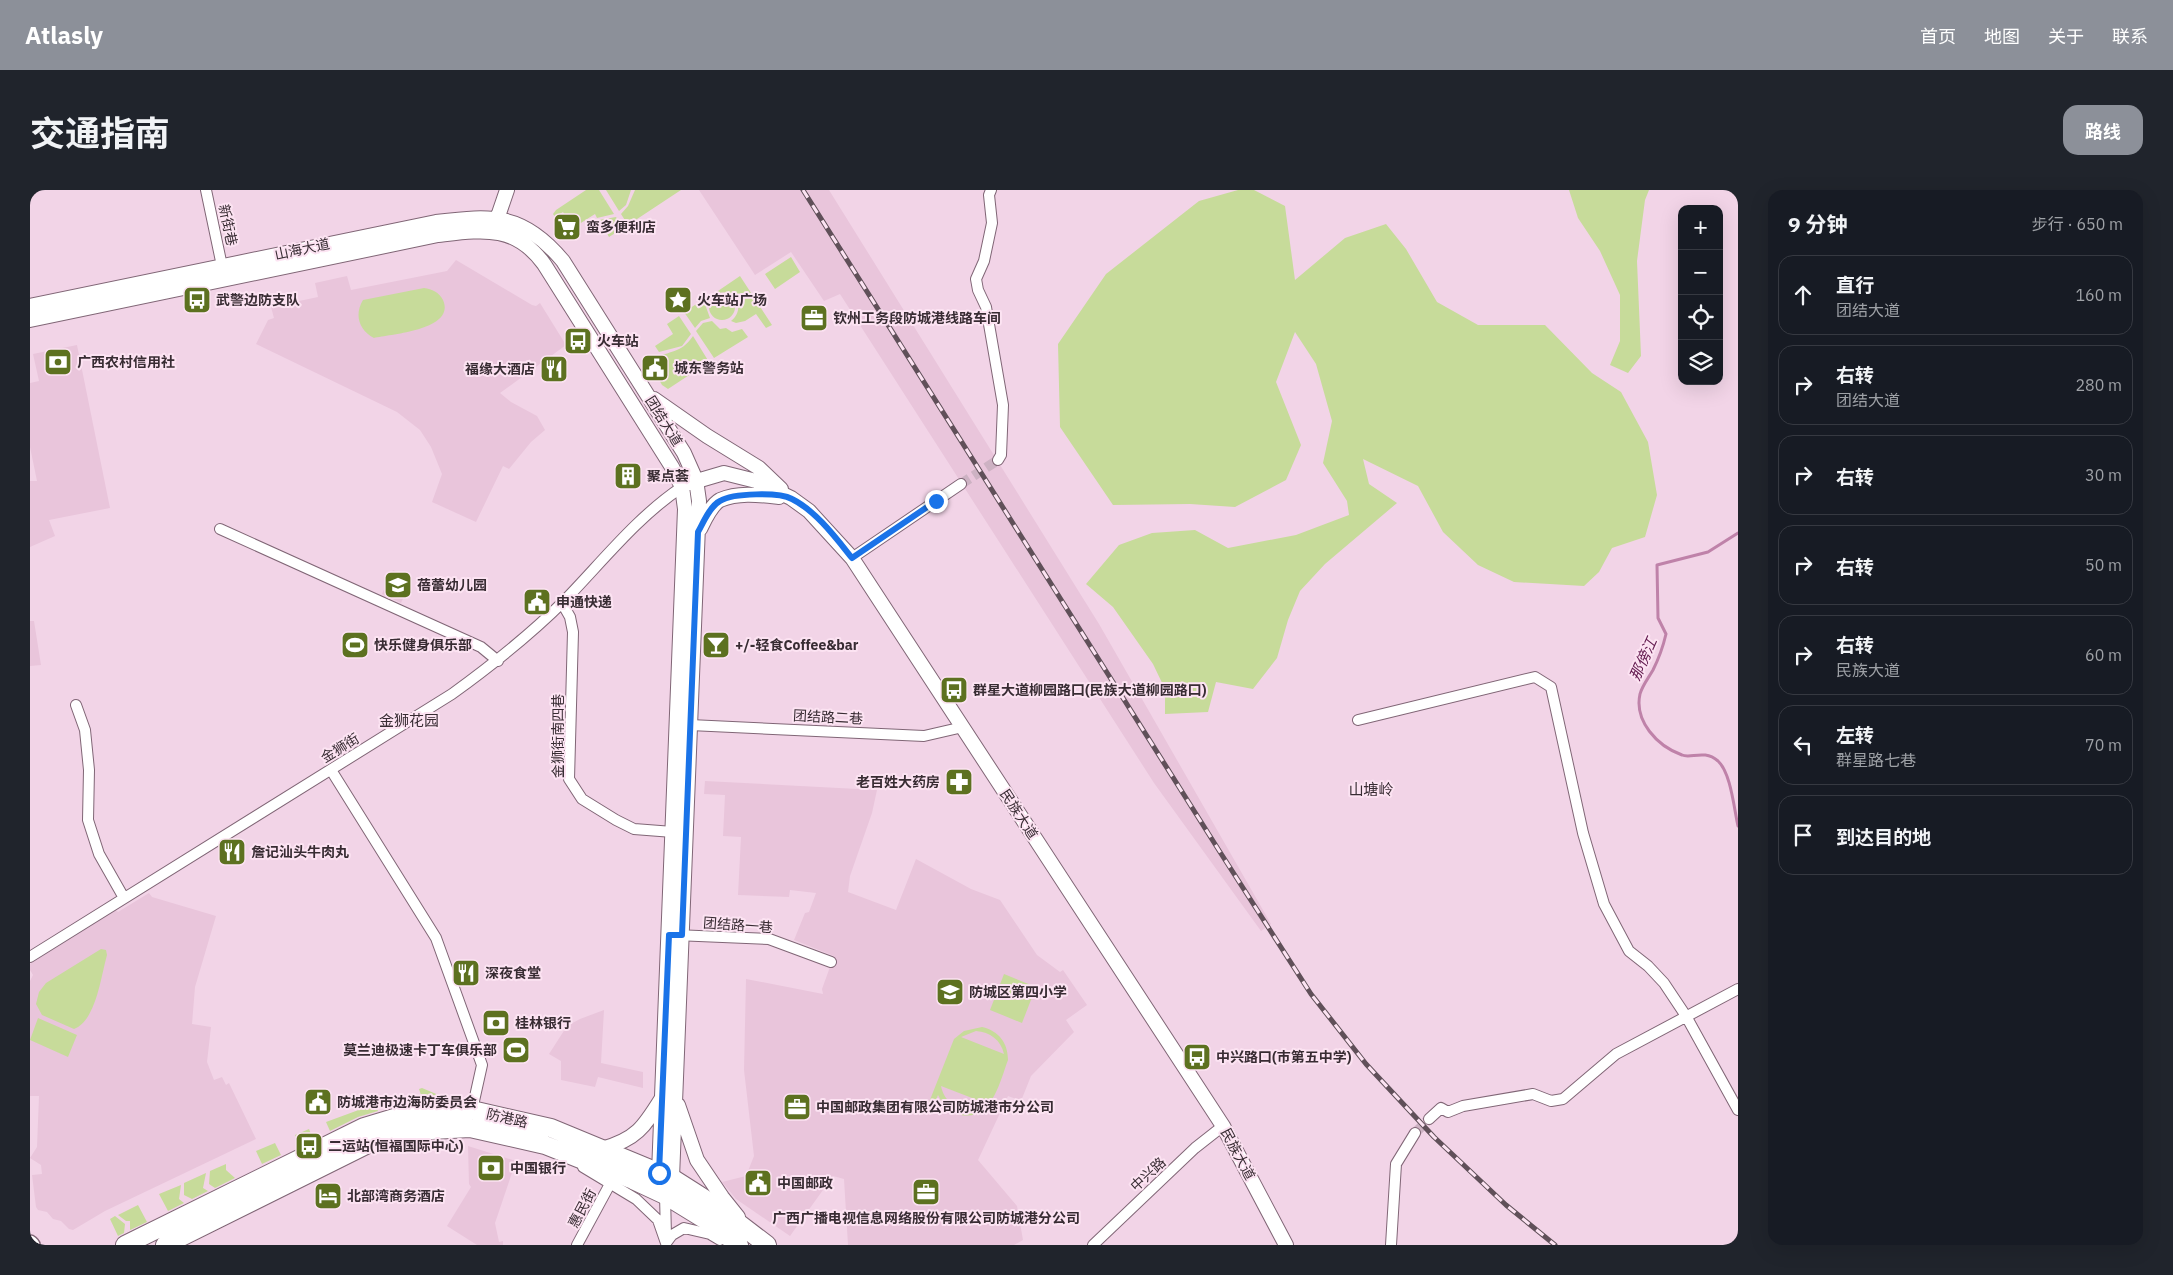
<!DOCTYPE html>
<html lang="zh">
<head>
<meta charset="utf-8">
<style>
	:root { --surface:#171b24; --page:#20242c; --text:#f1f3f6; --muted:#9ea1a6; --line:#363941; --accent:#8c9099 }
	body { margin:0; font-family:"IBM Plex Sans","Noto Sans SC",sans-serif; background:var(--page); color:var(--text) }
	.controls { position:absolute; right:15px; top:15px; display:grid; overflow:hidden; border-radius:10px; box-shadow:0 5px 20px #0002 }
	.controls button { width:45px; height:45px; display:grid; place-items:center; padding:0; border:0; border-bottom:1px solid var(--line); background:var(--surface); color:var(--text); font:25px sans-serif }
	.stop { position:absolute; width:15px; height:15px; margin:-11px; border:4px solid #1a73e8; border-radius:50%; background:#fff }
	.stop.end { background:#1a73e8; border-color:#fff; box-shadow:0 1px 5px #0008 }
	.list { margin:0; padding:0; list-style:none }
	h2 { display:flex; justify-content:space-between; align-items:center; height:65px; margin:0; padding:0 20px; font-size:21px }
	h2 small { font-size:16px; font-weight:400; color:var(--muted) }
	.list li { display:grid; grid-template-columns:32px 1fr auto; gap:15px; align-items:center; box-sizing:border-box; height:80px; margin:0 10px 10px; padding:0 10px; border:1px solid var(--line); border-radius:15px }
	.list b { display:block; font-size:19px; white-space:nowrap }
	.list p { margin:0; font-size:16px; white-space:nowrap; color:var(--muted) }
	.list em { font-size:16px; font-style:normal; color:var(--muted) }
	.icon { flex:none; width:28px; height:28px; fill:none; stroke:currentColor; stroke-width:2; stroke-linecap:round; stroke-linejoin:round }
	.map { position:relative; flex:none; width:1708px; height:1055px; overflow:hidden; border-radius:15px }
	header { display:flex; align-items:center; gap:30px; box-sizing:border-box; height:70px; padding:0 25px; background:var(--accent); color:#fff }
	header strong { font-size:24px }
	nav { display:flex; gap:28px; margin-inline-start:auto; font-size:18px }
	.intro { display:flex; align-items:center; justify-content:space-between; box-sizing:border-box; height:120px; padding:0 30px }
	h1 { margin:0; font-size:35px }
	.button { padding:12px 22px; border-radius:15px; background:var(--accent); color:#fff; font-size:18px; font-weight:700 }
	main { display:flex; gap:30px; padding:0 30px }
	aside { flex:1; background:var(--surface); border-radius:15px; box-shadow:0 5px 20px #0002 }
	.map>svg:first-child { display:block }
	.built { fill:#e9c5db }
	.green { fill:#c7db9a; fill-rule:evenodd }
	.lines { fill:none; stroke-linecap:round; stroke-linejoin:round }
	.stream { stroke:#bf82a9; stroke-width:3 }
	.street-tunnel { stroke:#cdb2c3; stroke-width:10; stroke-dasharray:10 5; stroke-linecap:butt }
	.street-casing { stroke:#806676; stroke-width:12 }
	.secondary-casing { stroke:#806676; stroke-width:16 }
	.primary-casing { stroke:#806676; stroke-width:18 }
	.highway-casing { stroke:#806676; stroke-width:20 }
	.street { stroke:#fff; stroke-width:10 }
	.secondary { stroke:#fff; stroke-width:14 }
	.primary { stroke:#fff; stroke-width:15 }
	.highway { stroke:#fff; stroke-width:18 }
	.rail-casing { stroke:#605059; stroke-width:5 }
	.rail { stroke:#fce3f2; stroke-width:3; stroke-dasharray:9; stroke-linecap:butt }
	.route { stroke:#1a73e8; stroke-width:6 }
	.labels { text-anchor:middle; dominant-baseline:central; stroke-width:4; stroke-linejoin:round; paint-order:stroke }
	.street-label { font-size:14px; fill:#382c33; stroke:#fce3f2 }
	.poi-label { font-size:14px; font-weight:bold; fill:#382c33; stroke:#fce3f2; text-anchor:start }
	.water-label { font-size:15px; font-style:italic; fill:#61184d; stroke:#fce3f2 }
	.neighbourhood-label { font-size:15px; fill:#382c33; stroke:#fce3f2 }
</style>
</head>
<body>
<header>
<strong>Atlasly</strong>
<nav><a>首页</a><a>地图</a><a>关于</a><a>联系</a></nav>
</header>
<div class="intro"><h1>交通指南</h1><a class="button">路线</a></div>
<main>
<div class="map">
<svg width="1708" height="1055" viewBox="0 0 1708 1055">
	<rect width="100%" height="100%" fill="#f2d4e7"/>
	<path class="built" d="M669 0H799L1069 434 1241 734 1231 741 1124 593 810 104 794 111 761 62 725 85Z
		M426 70 502 115 506 116 510 113 536 155 470 203 481 212 507 226 515 240 501 252 479 279 473 276 446 332 402 312 412 284 401 257 390 240 367 222 226 154 238 130 244 128 241 117 288 107 285 93 317 86 321 100 417 81Z
		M47 155 80 318 19 330 25 346 0 357V291H7L0 257V193L9 191 3 164Z
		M363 380 382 389 371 413 352 404Z
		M0 431H4L11 475 0 476Z
		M675 591 847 600 842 623 820 686 818 702 866 720 886 669 941 699 970 710 1007 765 1030 782 1033 780 1057 815 1036 830 1044 842 1001 886 991 911 978 906 948 970 987 1016 993 1050 984 1055H818L814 989 803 986 760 1046 706 1009 692 992 716 986 724 966 714 880 716 789 793 804 792 799 804 766 764 750 775 723 779 722 786 703 760 700 759 707 708 705 711 647 693 646 695 605 674 604Z
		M119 703 122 707 186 726 165 797 162 834 181 837 177 872 184 890 192 887 196 895 199 893 226 949 75 1021 43 1040 39 1039 31 1031 23 1029 17 1022 8 1020 6 1017 2 985 12 984 11 975 0 968 7 957 9 906H0V791L3 785 0 780V774L86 720 88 722Z
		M574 820 571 873 613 882V898L568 887 565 897 531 890V871L519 864 537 836 550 829Z
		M438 956 486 971 465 1033 469 1052 473 1051V1055H447L417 1036 441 997 439 994Z"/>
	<path class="green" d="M556 0H569L584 24 567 28 565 24 543 38 533 22 525 27 523 24 526 20Z
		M576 0H601L596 15 589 21Z
		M605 0H651L598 35 591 24 598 16Z
		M1208 0H1224L1255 16 1265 90 1315 48 1356 34 1376 59 1407 112 1448 135H1515L1562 183 1591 202 1618 252 1627 305 1615 347 1582 358 1569 382 1554 396 1484 392 1448 375 1413 342 1388 296 1333 269 1339 294 1367 313 1295 374 1270 401 1258 430 1247 468 1223 499 1186 492 1178 522 1135 524V499L1123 474 1083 417 1056 394 1089 355 1122 343 1165 340 1198 358 1266 345 1319 325 1317 311 1293 273 1302 231 1286 174 1265 142 1246 192 1271 255 1256 290 1205 317 1160 314 1083 315 1030 237 1028 154 1076 84 1169 11Z
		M1539 0H1619L1615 10 1607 71 1611 166 1598 183 1580 175 1590 151V105L1570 61 1548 28Z
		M586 27 593 38 579 47 569 30Z
		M761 67 770 82 745 99 735 84Z
		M710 86 742 135 736 138 726 124 715 131 706 133 701 131C712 122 710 109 698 102L685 103Z
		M394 98C402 99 409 102 413 110 426 140 362 144 344 148 329 140 324 125 333 110Z
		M679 117a13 13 0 1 1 26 0a13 13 0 1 1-26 0Z
		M682 104 676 117 680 128 671 131 665 138 654 122Z
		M649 126 661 144 652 156 629 162 625 156 643 144 637 134Z
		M682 131 690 139 696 138 702 142 712 139 718 147 684 168 666 141 673 133Z
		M663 146 679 172 638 199 632 195 627 186 631 183 623 170C640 159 650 165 663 146Z
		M71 759 76 760 77 765C71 786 66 831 44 839L12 825 6 814 9 802 16 793Z
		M974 784 1006 797 992 833 960 820Z
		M8 828 47 845 38 867 0 850Z
		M952 837C969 841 978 853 978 870 970 891 962 931 931 925 920 922 913 915 908 905L901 922 896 920 924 849 934 841ZM946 841C960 842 971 850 974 864L931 847ZM911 896 955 913C938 926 915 917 911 896Z
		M392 898 411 906V908L409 910 393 911 389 899Z
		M345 914 348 921 328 927 300 941 296 932Z
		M279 939 283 949 270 956 265 945Z
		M245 953 251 965 232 974 226 961Z
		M196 974V980L205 988 185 998 179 994 180 981Z
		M176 983 173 998 178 1001 162 1009 154 1005V993Z
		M151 995 149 1009 154 1013 138 1021 129 1004Z
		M108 1015 117 1032 100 1040V1031H96L88 1025Z
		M85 1026 95 1034 94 1043 88 1046 80 1029Z"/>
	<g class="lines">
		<path class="stream" d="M1708 343 1678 362 1627 375 1628 428 1636 444C1633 457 1629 468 1623 480 1619 487 1612 496 1610 504 1604 531 1627 556 1652 565 1661 569 1674 559 1688 571 1701 583 1704 619 1708 636"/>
		<path class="street-tunnel" d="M931 294 968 270
			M1385 943 1399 929"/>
		<defs>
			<path id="street" d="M176 0 192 76
				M961 0 959 5 962 33 954 71 946 89 948 100 956 117 973 215 971 265 968 270
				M190 339 451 457 468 471
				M822 368 931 294
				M532 413 540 427 543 442 539 589 552 609 586 630 604 639 643 642
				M46 515 55 540 59 580 58 630 69 664 94 708
				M1328 530 1505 487 1521 497 1553 643 1574 714 1599 761 1618 776 1634 793 1656 826 1708 920
				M660 535 894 546 933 537
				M301 580 406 748 452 875 442 920
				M645 745 739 749 801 772
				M0 767 422 504C462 475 499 446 534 411 572 372 607 327 652 297
				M1399 929 1411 918 1418 922 1433 916 1503 904 1521 911 1533 909 1586 864 1708 799
				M553 977 606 1009 628 1030 636 1053
				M635 1005 636 1046
				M636 1053 642 1045 654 1038 680 1044 690 1050
				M547 1055 580 994
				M1063 1055 1165 958 1193 936
				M1361 1055 1366 974 1385 943"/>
			<path id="secondary" d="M465 35 477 0
				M0 116 406 32C463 25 493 23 533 71L654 263 666 290 669 311 642 988 638 997
				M0 130 408 45C452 40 485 34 514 74L642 277 652 297 655 319 629 983 632 992
				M624 209 677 246 729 278 751 299
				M660 293 694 283 726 291 761 308 779 321 822 368 1193 936 1256 1055
				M670 339C674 331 681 315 690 310 709 302 730 305 749 307
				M648 915 667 970 692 1007 708 1027
				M572 959C607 949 614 937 632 908"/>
			<path id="primary" d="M0 1053 2 1055"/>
			<path id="highway" d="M95 1055 334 937 377 924 442 920 521 938 642 988 686 1016 737 1055
				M135 1055 340 953 382 941 440 938 515 955 603 990 635 1005 674 1029 709 1055"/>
		</defs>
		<use href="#street" class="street-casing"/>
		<use href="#secondary" class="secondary-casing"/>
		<use href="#primary" class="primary-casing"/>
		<use href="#highway" class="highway-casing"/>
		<use href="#street" class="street"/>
		<use href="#secondary" class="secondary"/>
		<use href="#primary" class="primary"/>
		<use href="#highway" class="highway"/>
		<defs>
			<path id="rail" d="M773 0 1190 662 1281 804 1336 874 1404 947 1476 1015 1525 1055"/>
		</defs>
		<use href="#rail" class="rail-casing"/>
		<use href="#rail" class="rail"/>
	</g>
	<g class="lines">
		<path class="route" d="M629 983 639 745H652L668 342C673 333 680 316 690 311 703 303 749 302 762 309 786 321 806 348 822 368L906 311"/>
	</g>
	<defs>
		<symbol id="supermarket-square" viewBox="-11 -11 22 22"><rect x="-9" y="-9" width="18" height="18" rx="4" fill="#5d7120" stroke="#fce3f2"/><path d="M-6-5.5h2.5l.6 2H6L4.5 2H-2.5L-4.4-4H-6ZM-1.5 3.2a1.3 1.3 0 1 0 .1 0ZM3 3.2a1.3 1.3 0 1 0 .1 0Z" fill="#fff"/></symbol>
		<symbol id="bus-square" viewBox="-11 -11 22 22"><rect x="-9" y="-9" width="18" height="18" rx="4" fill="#5d7120" stroke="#fce3f2"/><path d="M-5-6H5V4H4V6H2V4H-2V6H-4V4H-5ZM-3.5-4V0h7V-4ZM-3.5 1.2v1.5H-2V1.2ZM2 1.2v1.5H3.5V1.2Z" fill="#fff"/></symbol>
		<symbol id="sight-square" viewBox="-11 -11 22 22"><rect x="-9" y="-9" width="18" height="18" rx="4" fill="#5d7120" stroke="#fce3f2"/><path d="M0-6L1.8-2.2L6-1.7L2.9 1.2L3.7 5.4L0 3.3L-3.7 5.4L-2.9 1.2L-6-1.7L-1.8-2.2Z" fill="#fff"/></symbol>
		<symbol id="office-square" viewBox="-11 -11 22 22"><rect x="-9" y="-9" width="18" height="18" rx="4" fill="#5d7120" stroke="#fce3f2"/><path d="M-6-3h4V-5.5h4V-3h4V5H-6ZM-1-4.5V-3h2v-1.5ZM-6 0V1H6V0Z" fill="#fff"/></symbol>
		<symbol id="bank-square" viewBox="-11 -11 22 22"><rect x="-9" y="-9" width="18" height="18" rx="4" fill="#5d7120" stroke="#fce3f2"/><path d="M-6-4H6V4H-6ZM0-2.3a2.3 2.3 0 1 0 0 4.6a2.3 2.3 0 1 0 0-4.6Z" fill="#fff"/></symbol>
		<symbol id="civic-square" viewBox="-11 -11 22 22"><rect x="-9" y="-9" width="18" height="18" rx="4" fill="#5d7120" stroke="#fce3f2"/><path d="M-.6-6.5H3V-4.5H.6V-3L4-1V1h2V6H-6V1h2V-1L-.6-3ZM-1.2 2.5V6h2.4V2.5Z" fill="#fff"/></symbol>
		<symbol id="restaurant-square" viewBox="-11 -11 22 22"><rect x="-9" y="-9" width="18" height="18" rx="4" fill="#5d7120" stroke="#fce3f2"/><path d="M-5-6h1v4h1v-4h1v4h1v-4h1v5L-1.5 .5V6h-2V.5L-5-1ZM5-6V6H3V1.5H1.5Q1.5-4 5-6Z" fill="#fff"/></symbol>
		<symbol id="building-square" viewBox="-11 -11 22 22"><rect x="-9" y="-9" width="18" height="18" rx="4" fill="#5d7120" stroke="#fce3f2"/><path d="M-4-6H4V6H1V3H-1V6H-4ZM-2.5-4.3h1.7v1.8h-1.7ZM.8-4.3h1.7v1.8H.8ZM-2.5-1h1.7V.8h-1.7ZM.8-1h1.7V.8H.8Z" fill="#fff"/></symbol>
		<symbol id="school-square" viewBox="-11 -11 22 22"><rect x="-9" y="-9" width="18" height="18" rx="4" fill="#5d7120" stroke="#fce3f2"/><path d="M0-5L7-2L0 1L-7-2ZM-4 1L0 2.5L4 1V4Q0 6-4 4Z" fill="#fff"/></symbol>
		<symbol id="stadium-square" viewBox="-11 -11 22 22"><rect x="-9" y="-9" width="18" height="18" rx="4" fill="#5d7120" stroke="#fce3f2"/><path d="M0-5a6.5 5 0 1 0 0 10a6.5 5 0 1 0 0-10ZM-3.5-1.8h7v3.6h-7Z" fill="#fff"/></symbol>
		<symbol id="bar-square" viewBox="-11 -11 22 22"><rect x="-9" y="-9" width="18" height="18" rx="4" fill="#5d7120" stroke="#fce3f2"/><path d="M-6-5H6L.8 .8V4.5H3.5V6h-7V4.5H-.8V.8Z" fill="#fff"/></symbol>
		<symbol id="pharmacy-square" viewBox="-11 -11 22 22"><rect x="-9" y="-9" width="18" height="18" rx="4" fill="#5d7120" stroke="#fce3f2"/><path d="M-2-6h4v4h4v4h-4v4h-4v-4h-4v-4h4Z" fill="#fff"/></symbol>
		<symbol id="hotel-square" viewBox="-11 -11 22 22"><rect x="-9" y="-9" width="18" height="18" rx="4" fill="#5d7120" stroke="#fce3f2"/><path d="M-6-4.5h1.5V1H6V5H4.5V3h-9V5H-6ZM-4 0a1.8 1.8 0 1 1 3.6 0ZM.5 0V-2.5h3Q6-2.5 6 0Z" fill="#fff"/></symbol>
	</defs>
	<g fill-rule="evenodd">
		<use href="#supermarket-square" x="521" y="21" width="32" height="32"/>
		<use href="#bus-square" x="151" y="94" width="32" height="32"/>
		<use href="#sight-square" x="632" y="94" width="32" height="32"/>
		<use href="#office-square" x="768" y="112" width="32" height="32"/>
		<use href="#bus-square" x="532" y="135" width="32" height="32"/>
		<use href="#bank-square" x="12" y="156" width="32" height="32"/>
		<use href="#civic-square" x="609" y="162" width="32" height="32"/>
		<use href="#restaurant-square" x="508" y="163" width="32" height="32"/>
		<use href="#building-square" x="582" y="270" width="32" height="32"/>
		<use href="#school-square" x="352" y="379" width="32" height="32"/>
		<use href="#civic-square" x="491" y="396" width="32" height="32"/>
		<use href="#stadium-square" x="309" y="439" width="32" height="32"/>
		<use href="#bar-square" x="670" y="439" width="32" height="32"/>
		<use href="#bus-square" x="908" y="484" width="32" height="32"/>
		<use href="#pharmacy-square" x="913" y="576" width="32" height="32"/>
		<use href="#restaurant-square" x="186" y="646" width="32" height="32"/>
		<use href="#restaurant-square" x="420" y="767" width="32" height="32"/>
		<use href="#school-square" x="904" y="786" width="32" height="32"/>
		<use href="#bank-square" x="450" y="817" width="32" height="32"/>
		<use href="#stadium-square" x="470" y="844" width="32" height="32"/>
		<use href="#bus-square" x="1151" y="851" width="32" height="32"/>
		<use href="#civic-square" x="272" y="896" width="32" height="32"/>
		<use href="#office-square" x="751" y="901" width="32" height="32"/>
		<use href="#bus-square" x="263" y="940" width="32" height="32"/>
		<use href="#bank-square" x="445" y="962" width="32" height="32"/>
		<use href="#civic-square" x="712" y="977" width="32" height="32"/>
		<use href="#office-square" x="880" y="986" width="32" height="32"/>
		<use href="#hotel-square" x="282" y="990" width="32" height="32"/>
	</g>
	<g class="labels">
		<g class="street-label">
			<text transform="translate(198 35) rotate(78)">新街巷</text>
			<text transform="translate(272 59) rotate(-12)">山海大道</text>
			<text transform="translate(634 231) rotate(58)">团结大道</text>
			<text transform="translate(798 527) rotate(3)">团结路二巷</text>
			<text transform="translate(528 546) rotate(-90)">金狮街南四巷</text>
			<text transform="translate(310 558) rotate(-32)">金狮街</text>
			<text transform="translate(989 624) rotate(57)">民族大道</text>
			<text transform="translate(708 735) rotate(4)">团结路一巷</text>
			<text transform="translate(477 928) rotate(13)">防港路</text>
			<text transform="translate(1208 964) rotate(62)">民族大道</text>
			<text transform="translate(1118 984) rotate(-43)">中兴路</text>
			<text transform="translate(552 1018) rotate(-62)">惠民街</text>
		</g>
		<g class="poi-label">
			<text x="556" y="37">蛮多便利店</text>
			<text x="186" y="110">武警边防支队</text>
			<text x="667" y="110">火车站广场</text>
			<text x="803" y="128">钦州工务段防城港线路车间</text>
			<text x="567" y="151">火车站</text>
			<text x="47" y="172">广西农村信用社</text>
			<text x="644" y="178">城东警务站</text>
			<text x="505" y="179" text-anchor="end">福缘大酒店</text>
			<text x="617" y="286">聚点荟</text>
			<text x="387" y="395">蓓蕾幼儿园</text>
			<text x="526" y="412">申通快递</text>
			<text x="344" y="455">快乐健身俱乐部</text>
			<text x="705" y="455">+/-轻食Coffee&amp;bar</text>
			<text x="943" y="500">群星大道柳园路口(民族大道柳园路口)</text>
			<text x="910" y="592" text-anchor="end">老百姓大药房</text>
			<text x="221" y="662">詹记汕头牛肉丸</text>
			<text x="455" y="783">深夜食堂</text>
			<text x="939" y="802">防城区第四小学</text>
			<text x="485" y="833">桂林银行</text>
			<text x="467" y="860" text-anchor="end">莫兰迪极速卡丁车俱乐部</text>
			<text x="1186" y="867">中兴路口(巿第五中学)</text>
			<text x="307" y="912">防城港市边海防委员会</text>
			<text x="786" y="917">中国邮政集团有限公司防城港市分公司</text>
			<text x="298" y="956">二运站(恒福国际中心)</text>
			<text x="480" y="978">中国银行</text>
			<text x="747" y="993">中国邮政</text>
			<text x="317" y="1006">北部湾商务酒店</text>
			<text x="896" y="1028" text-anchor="middle">广西广播电视信息网络股份有限公司防城港分公司</text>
		</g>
		<g class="water-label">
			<text transform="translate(1613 469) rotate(-66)">那傍江</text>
		</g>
		<g class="neighbourhood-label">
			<text x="379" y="530">金狮花园</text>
			<text x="1341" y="599">山塘岭</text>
		</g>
	</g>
</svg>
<div class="controls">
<button>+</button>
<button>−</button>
<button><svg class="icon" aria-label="locate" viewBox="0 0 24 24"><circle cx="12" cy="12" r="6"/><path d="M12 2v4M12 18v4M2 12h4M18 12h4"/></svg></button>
<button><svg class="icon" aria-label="layers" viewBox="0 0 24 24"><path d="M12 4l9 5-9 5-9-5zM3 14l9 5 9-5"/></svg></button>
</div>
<div class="stop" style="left:629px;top:983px"></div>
<div class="stop end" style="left:906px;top:311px"></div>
</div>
<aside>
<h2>9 分钟<small>步行 · 650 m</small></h2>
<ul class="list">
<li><svg class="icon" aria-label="ahead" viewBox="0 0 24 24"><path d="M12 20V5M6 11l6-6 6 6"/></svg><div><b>直行</b><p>团结大道</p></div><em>160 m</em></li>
<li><svg class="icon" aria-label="right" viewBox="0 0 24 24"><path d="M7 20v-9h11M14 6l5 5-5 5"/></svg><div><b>右转</b><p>团结大道</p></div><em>280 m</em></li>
<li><svg class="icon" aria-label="right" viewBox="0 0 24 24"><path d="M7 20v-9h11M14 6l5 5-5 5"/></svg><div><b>右转</b></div><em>30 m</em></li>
<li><svg class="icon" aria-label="right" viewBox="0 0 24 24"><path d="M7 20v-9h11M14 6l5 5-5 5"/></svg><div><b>右转</b></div><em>50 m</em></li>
<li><svg class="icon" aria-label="right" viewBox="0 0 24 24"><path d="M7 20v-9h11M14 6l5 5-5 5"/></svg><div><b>右转</b><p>民族大道</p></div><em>60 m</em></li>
<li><svg class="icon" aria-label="left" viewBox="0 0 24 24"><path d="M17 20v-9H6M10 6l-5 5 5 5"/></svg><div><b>左转</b><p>群星路七巷</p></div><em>70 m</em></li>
<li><svg class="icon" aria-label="arrive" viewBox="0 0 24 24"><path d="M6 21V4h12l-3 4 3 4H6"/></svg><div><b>到达目的地</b></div></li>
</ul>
</aside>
</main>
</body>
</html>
